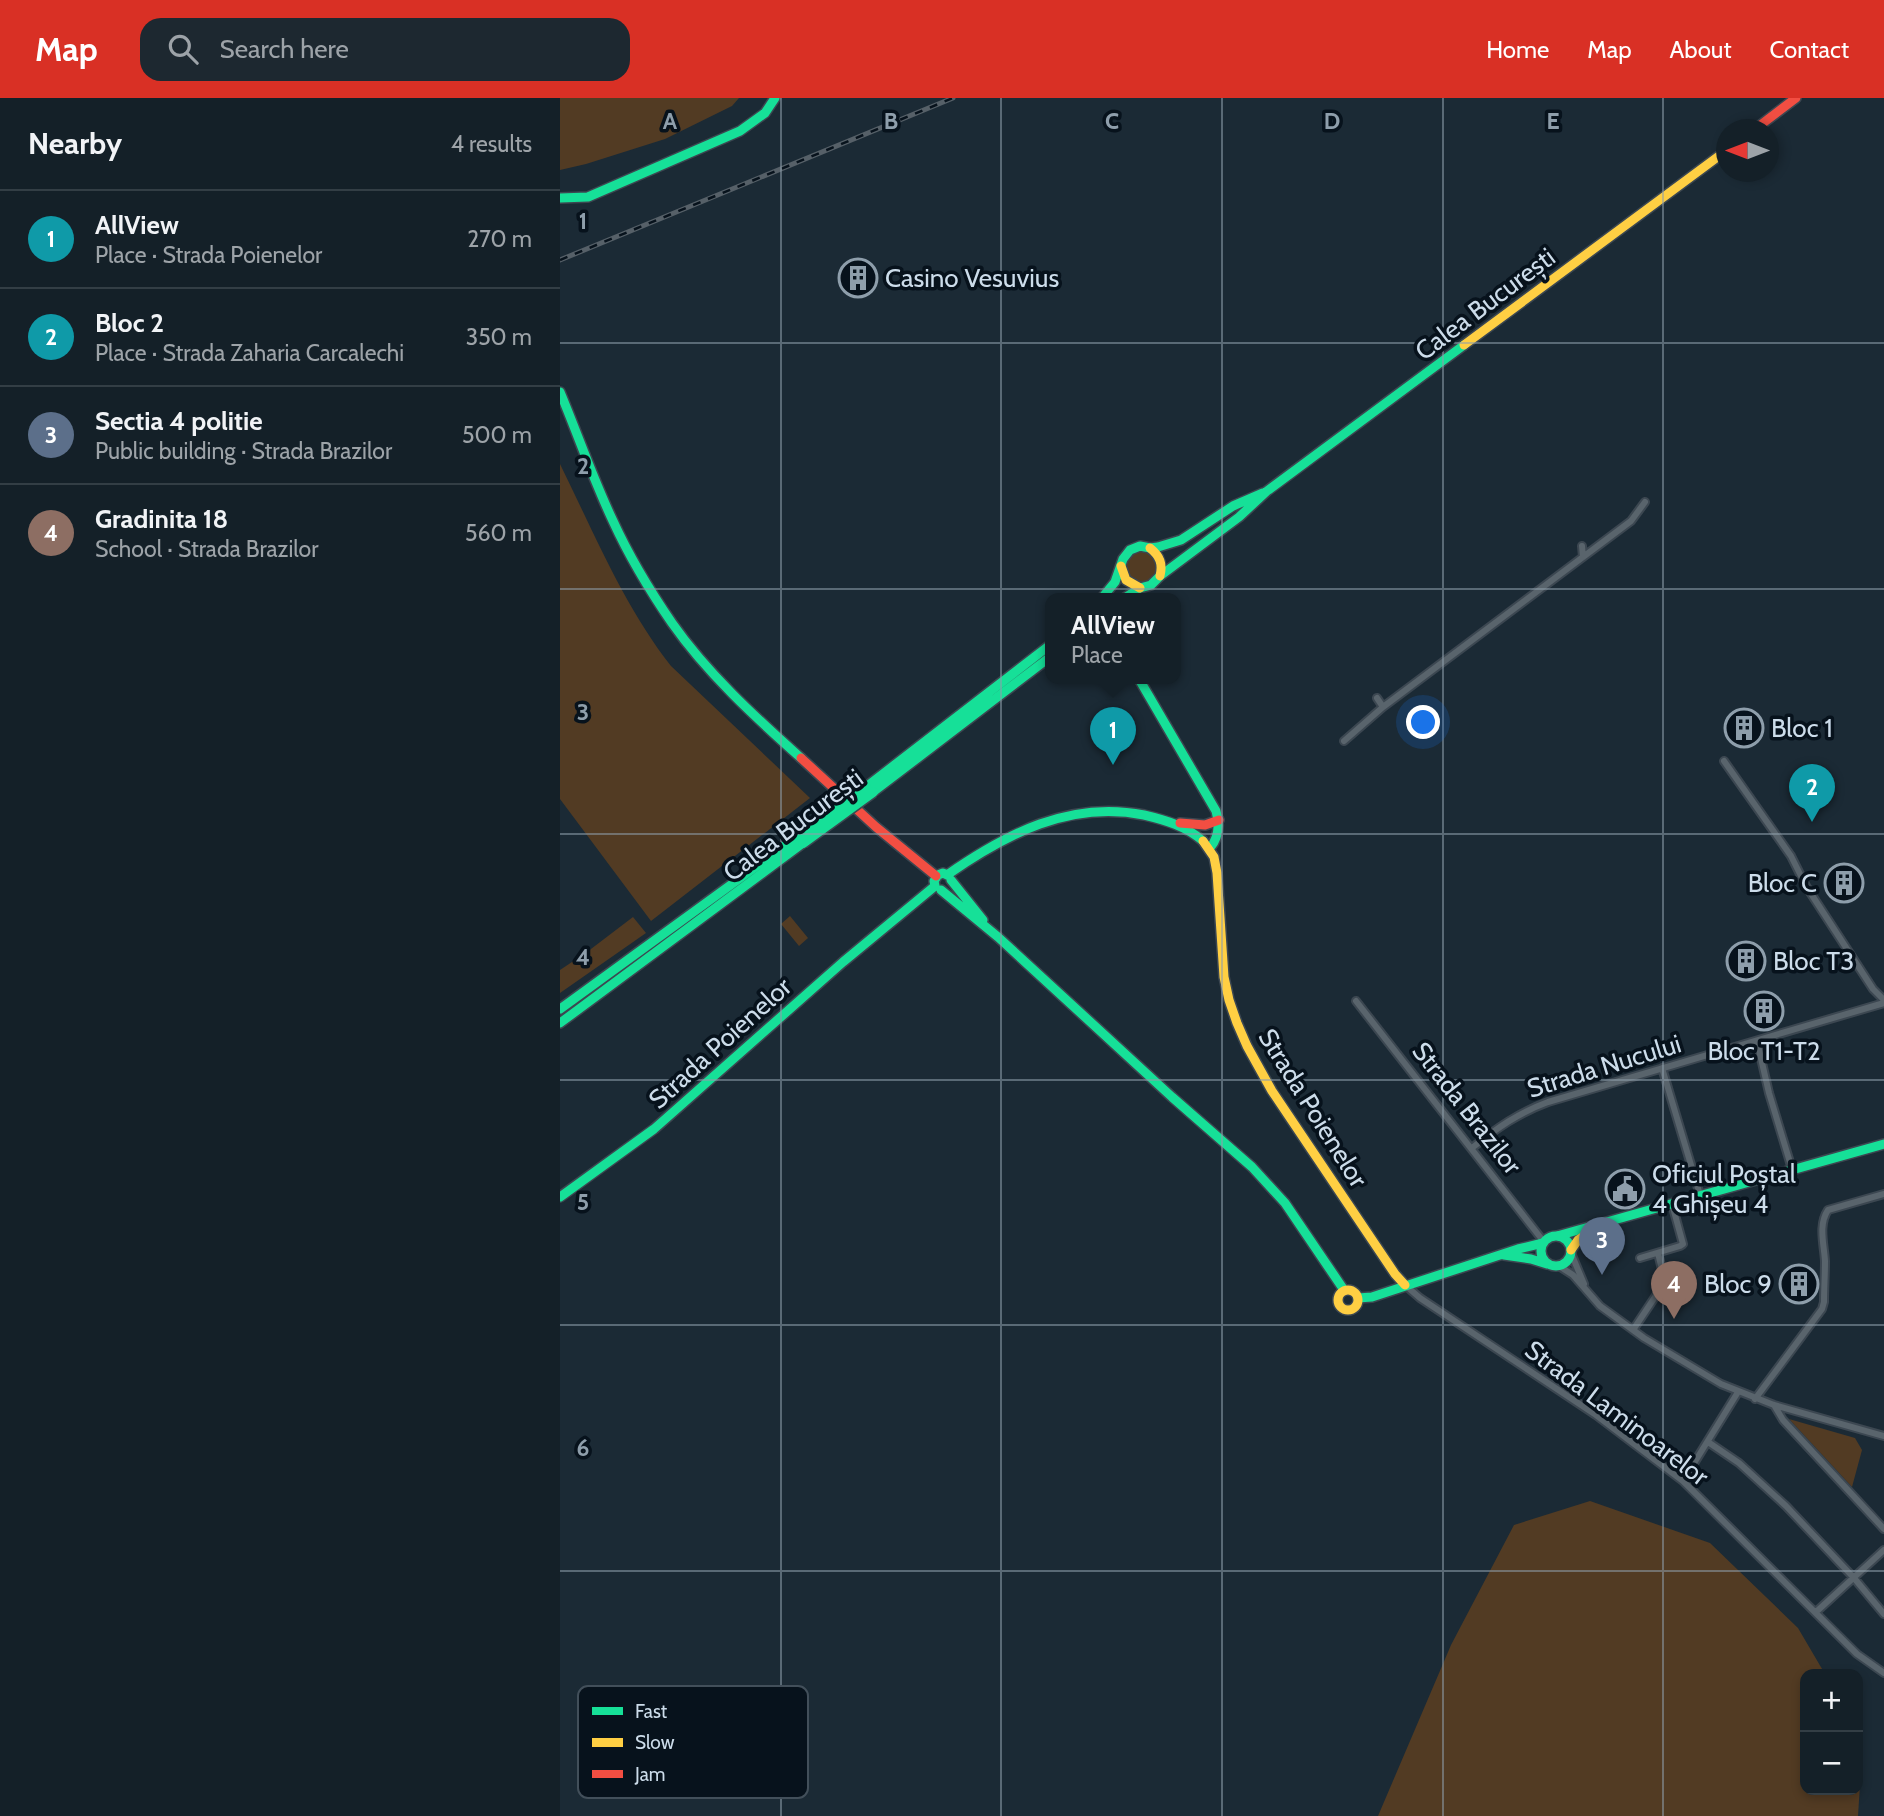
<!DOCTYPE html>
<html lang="en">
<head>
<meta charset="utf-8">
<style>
	:root { --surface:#142028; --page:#1d2830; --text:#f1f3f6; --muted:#9da3a8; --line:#333e45; --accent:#d93025 }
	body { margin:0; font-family:Cabin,sans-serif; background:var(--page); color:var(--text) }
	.controls { position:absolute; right:21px; bottom:21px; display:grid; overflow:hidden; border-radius:14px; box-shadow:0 4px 10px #0003 }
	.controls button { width:63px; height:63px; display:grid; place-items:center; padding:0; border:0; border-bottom:2px solid var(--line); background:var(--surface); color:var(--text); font:35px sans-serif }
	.compass { position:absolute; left:1156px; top:21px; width:63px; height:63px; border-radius:50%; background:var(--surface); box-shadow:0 4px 10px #0003; rotate:270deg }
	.you { position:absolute; left:864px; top:625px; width:24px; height:24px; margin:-18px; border:5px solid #fff; border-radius:50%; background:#1a73e8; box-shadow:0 0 0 10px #1a73e833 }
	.badge { display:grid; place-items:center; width:46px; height:46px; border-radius:50%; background:var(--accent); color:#fff; font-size:23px; font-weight:700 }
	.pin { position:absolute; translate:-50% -58px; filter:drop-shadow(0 2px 4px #0008) }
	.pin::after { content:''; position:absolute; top:37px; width:24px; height:21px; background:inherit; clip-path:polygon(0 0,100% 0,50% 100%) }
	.popup { position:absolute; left:485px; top:495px; width:136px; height:91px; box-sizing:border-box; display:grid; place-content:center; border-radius:14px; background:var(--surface); filter:drop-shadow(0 2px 5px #0005); font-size:23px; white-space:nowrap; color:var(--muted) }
	.popup b { font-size:26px; color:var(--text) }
	.popup::after { content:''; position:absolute; left:50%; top:100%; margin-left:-14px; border:14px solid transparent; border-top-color:var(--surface) }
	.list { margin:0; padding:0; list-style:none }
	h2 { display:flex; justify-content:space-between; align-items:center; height:91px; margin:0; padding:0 28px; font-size:30px }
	h2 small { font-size:23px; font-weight:400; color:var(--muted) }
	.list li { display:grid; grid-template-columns:46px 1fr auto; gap:21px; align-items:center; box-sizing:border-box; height:98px; padding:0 28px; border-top:2px solid var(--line) }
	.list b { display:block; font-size:26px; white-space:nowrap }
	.list p { margin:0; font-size:23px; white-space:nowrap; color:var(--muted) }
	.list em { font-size:23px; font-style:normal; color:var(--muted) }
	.icon { flex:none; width:38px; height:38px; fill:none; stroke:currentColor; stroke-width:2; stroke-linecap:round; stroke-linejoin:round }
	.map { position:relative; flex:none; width:1324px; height:1718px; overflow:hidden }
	header { display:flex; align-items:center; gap:42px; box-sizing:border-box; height:98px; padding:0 35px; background:var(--accent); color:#fff }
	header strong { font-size:33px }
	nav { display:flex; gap:38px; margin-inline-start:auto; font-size:24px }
	.search { width:490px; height:63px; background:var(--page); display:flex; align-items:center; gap:18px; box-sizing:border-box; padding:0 24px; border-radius:21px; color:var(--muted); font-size:26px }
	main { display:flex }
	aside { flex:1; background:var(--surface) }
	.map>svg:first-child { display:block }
	.green { fill:#523b23 }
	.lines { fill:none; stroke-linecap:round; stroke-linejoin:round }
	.street-casing { stroke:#3c4751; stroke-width:10 }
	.fast-casing { stroke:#3c4751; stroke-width:12 }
	.slow-casing { stroke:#3c4751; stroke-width:12 }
	.jam-casing { stroke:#3c4751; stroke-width:12 }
	.street { stroke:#59646c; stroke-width:6 }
	.fast { stroke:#16e098; stroke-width:9 }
	.slow { stroke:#ffcf43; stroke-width:9 }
	.jam { stroke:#f24e42; stroke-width:9 }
	.rail-casing { stroke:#566068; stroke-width:5 }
	.rail { stroke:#07121c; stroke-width:2.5; stroke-dasharray:8; stroke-linecap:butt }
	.fast-bridge-casing { stroke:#3c4751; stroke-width:13; stroke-linecap:butt }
	.fast-bridge { stroke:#16e098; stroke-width:10 }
	.grid { fill:none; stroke:#8e9eab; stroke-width:2; stroke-opacity:0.55 }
	.labels { text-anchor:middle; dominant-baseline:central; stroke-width:7; stroke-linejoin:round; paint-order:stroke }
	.poi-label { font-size:26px; fill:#ccdcea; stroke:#07121c; text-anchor:start }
	.street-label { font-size:26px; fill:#ccdcea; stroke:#07121c }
	.key { fill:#07121c; stroke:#424f5a; stroke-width:2 }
	.key-label { font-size:19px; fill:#ccdcea }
	.grid-label { font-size:23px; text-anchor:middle; font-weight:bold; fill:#8e9eab; stroke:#07121c; stroke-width:7; stroke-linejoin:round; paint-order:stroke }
</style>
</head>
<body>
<header>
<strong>Map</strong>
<div class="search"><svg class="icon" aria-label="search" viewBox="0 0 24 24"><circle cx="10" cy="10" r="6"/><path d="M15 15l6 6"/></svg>Search here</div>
<nav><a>Home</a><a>Map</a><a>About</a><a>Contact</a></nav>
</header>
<main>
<aside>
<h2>Nearby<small>4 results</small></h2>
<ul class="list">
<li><span class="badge" style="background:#0f9aa8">1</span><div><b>AllView</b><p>Place · Strada Poienelor</p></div><em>270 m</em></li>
<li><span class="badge" style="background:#0f9aa8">2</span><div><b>Bloc 2</b><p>Place · Strada Zaharia Carcalechi</p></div><em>350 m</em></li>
<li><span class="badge" style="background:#5c6f8a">3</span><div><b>Sectia 4 politie</b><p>Public building · Strada Brazilor</p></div><em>500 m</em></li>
<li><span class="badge" style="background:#8d6e63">4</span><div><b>Gradinita 18</b><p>School · Strada Brazilor</p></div><em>560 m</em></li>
</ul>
</aside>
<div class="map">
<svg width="1324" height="1718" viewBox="0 0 1324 1718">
	<rect width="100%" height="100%" fill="#1b2a35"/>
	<path class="green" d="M0 0H179L172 8 105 41 26 66 0 72Z
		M0 366C34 435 64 508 111 568L250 700 91 823 0 701Z
		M565 469a16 16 0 1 1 32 0a16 16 0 1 1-32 0Z
		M230 818 248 840 239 848 221 826Z
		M73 819 86 835 0 895V872L27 854Z
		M1229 1321 1295 1340 1302 1352 1292 1389Z
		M1030 1403 1150 1445 1238 1530 1265 1576H1245V1692H1298V1672L1300 1687 1298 1718H818L891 1547 954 1427Z"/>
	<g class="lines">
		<defs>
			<path id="street" d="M1022 448 1023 459
				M817 600 823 609
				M784 643 823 609 1071 423 1085 404
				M1164 663 1231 758 1246 788 1313 891 1324 902
				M796 903 984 1144
				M1197 943 1209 995 1232 1071
				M1102 970 1140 1097
				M912 1050C937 1030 958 1015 988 1004L1324 905
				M1011 1155 1024 1186
				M1080 1160 1120 1148 1123 1146 1112 1106
				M999 1168 1013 1177 1040 1208 1084 1240 1161 1286 1214 1307 1324 1338
				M845 1187 860 1200 1036 1317 1123 1383 1297 1556 1324 1575
				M1073 1232 1105 1184 1098 1155
				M1195 1301 1262 1211 1264 1204C1264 1190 1265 1177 1265 1163 1264 1146 1258 1127 1268 1112L1324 1096
				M1214 1307 1223 1322 1324 1431
				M1148 1344 1179 1365 1226 1408 1294 1480 1324 1516
				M1123 1383 1178 1294
				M1256 1514 1324 1452"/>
			<path id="fast" d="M0 100 28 99 180 33 205 15 215 0
				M0 294C18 337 33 381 53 423 69 458 90 493 112 525 147 575 195 619 241 660
				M541 501 555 484 563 461 570 452 580 448 590 450 598 449 621 442 673 408 703 395
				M563 501 580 490 591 487 600 478 679 419 707 393 904 247
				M579 581 656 713C660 727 659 739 650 750
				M306 689 490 547
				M313 694 490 559
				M391 782 423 822
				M381 792 438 839 612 999 692 1069 725 1105 784 1192
				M0 911 238 738
				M0 925 243 745
				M0 1099 94 1031 283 864 375 788 374 783 378 777 383 775 387 777C446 736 510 702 584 717 605 722 626 728 643 743
				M981 1153a15 15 0 1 1 30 0a15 15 0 1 1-30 0Z
				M997 1138 1324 1046
				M944 1157 971 1161 987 1166
				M798 1200 812 1199 958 1151 983 1145"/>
			<path id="slow" d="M904 247 1167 52
				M590 450C600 458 603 466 600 478
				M561 468 566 482 580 490
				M643 743 654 759 657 775 664 879 669 902 677 925 687 948 712 993 835 1176 845 1187
				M1011 1152 1018 1142 1033 1132
				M778 1202a10 10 0 1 1 20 0a10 10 0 1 1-20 0Z"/>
			<path id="jam" d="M1194 32 1236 0
				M241 660 316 729 376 778
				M620 725 645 727 659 722"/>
		</defs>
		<use href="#street" class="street-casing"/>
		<use href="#fast" class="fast-casing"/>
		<use href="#slow" class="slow-casing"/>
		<use href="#jam" class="jam-casing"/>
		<use href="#street" class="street"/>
		<use href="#fast" class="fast"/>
		<use href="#slow" class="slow"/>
		<use href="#jam" class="jam"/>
		<defs>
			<path id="rail" d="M0 162 393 0"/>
		</defs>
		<use href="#rail" class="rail-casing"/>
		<use href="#rail" class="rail"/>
		<defs>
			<path id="fast-bridge" d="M238 738 306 689
				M243 745 313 694"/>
		</defs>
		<use href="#fast-bridge" class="fast-bridge-casing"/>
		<use href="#fast-bridge" class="fast-bridge"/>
	</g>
	<path class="grid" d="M221 0V1718M441 0V1718M662 0V1718M883 0V1718M1103 0V1718M0 245H1324M0 491H1324M0 736H1324M0 982H1324M0 1227H1324M0 1473H1324"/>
	<defs>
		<symbol id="building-ring" viewBox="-11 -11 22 22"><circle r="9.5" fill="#07121c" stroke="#8e9eab" stroke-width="1.5"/><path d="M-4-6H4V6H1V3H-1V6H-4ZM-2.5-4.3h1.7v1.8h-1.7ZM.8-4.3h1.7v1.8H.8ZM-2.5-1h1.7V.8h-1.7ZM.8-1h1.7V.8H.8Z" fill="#8e9eab"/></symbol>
		<symbol id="civic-ring" viewBox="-11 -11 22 22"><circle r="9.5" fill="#07121c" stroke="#8e9eab" stroke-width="1.5"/><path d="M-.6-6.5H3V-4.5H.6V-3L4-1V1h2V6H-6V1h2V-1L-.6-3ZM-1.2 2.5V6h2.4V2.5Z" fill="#8e9eab"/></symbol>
	</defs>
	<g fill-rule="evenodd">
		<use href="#building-ring" x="276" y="158" width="44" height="44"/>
		<use href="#building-ring" x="1162" y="608" width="44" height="44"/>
		<use href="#building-ring" x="1262" y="763" width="44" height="44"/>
		<use href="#building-ring" x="1164" y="841" width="44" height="44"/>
		<use href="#building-ring" x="1182" y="891" width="44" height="44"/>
		<use href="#civic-ring" x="1043" y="1069" width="44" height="44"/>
		<use href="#building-ring" x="1217" y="1164" width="44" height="44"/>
	</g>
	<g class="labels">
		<g class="poi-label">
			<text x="325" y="180">Casino Vesuvius</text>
			<text x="1211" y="630">Bloc 1</text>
			<text x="1257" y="785" text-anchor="end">Bloc C</text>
			<text x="1213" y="863">Bloc T3</text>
			<text x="1204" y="953" text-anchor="middle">Bloc T1-T2</text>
			<text x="1092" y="1076">Oficiul Poștal<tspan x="1092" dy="30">4 Ghișeu 4</tspan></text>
			<text x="1212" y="1186" text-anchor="end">Bloc 9</text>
		</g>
		<g class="street-label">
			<text transform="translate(925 206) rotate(-37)">Calea București</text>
			<text transform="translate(233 727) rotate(-37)">Calea București</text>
			<text transform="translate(160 945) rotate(-42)">Strada Poienelor</text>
			<text transform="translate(1044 968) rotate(-17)">Strada Nucului</text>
			<text transform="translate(753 1010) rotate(58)">Strada Poienelor</text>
			<text transform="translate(907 1010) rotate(52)">Strada Brazilor</text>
			<text transform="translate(1057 1315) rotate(37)">Strada Laminoarelor</text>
		</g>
	</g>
	<rect x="18" y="1588" width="230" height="112" rx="10" class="key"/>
	<rect x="32" y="1609" width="31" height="8" fill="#16e098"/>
	<rect x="32" y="1640" width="31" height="9" fill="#ffcf43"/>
	<rect x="32" y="1672" width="31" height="8" fill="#f24e42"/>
	<g class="key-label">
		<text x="75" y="1620">Fast</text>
		<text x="75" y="1651">Slow</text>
		<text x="75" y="1683">Jam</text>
	</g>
	<g class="grid-label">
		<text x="110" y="31">A</text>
		<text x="331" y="31">B</text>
		<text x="552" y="31">C</text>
		<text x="772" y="31">D</text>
		<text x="993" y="31">E</text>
		<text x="23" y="131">1</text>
		<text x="23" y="376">2</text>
		<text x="23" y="622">3</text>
		<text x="23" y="867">4</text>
		<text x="23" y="1112">5</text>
		<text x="23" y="1358">6</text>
	</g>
</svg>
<div class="controls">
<button>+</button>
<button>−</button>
</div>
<svg class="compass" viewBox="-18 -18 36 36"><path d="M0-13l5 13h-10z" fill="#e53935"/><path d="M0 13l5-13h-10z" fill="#9da3a8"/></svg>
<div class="you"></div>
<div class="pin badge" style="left:553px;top:667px;background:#0f9aa8">1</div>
<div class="popup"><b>AllView</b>Place</div>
<div class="pin badge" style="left:1252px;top:724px;background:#0f9aa8">2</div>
<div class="pin badge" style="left:1042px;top:1177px;background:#5c6f8a">3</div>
<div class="pin badge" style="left:1114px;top:1221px;background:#8d6e63">4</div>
</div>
</main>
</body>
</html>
